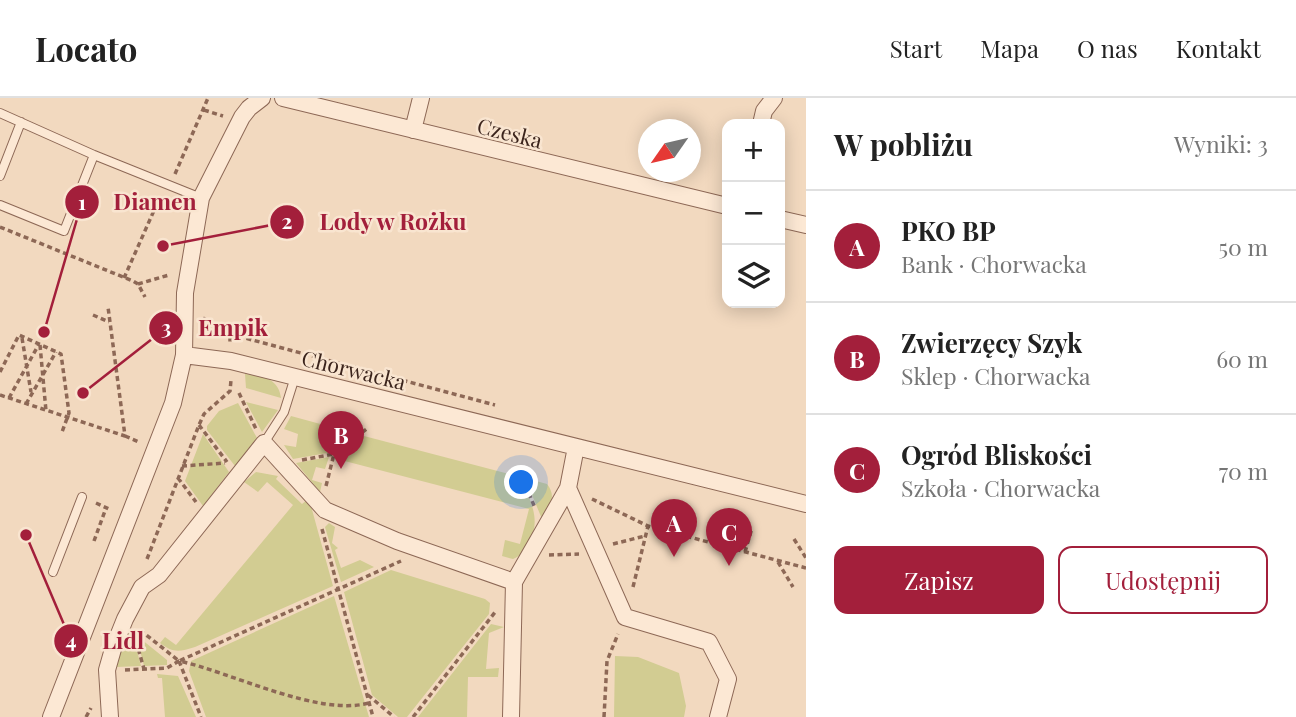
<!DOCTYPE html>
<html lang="pl">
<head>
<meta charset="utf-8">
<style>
	:root { --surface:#fff; --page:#f6f6f6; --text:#222; --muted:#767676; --line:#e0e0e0; --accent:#a31f3b }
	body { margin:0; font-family:"Playfair Display",serif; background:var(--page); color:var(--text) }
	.controls { position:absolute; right:21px; top:21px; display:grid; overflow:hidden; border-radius:14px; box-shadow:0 4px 18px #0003 }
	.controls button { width:63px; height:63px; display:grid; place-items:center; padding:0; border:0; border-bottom:2px solid var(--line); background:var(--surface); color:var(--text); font:35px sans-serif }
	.compass { position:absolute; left:638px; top:21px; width:63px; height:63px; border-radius:50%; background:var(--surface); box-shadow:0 4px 18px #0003; rotate:236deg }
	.you { position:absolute; left:522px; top:385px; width:24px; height:24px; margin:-18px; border:5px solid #fff; border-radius:50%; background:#1a73e8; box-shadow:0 0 0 10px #1a73e833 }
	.badge { display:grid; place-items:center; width:46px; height:46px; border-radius:50%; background:var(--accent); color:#fff; font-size:23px; font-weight:700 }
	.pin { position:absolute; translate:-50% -58px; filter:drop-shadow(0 2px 4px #0008) }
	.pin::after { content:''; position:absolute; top:37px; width:24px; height:21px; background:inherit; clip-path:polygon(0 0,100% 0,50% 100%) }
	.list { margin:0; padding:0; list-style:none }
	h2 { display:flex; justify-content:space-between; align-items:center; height:91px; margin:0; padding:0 28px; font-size:30px }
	h2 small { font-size:23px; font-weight:400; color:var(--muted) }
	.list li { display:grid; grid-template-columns:46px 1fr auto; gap:21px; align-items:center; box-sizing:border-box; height:112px; padding:0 28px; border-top:2px solid var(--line) }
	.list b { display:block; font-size:26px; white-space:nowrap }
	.list p { margin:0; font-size:23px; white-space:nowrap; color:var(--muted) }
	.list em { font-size:23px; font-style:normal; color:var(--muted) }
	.actions { display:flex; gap:14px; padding:21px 28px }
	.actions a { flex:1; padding:16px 0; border:2px solid var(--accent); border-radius:14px; text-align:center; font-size:24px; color:var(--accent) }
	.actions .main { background:var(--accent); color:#fff }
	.icon { flex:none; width:38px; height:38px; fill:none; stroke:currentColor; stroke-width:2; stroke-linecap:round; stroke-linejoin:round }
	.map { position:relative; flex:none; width:806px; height:619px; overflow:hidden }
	header { display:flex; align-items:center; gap:42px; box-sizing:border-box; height:98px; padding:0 35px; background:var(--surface); border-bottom:2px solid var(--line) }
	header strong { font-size:33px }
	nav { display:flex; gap:38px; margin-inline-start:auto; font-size:24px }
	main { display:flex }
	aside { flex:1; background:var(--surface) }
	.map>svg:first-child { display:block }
	.green { fill:#d2cc92 }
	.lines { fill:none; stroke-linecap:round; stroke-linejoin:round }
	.lane-casing { stroke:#8d6856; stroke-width:10 }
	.street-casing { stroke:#8d6856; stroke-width:18 }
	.path { stroke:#8d6856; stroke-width:3.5; stroke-dasharray:5 3.5; stroke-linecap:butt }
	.lane { stroke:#fce8d4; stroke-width:8 }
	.street { stroke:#fce8d4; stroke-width:16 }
	.labels { text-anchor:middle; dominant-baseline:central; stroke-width:5; stroke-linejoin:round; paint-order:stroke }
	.street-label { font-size:21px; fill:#3b241c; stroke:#f9e5d0 }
	.leader { fill:none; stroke:#a31f3b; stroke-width:2.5 }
	.callout-dot { fill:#a31f3b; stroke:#f9e5d0; stroke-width:2.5 }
	.mark-label { font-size:21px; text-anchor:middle; font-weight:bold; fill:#fff }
	.callout-label { font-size:23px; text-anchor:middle; font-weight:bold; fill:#a31f3b; stroke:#f9e5d0; stroke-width:5; stroke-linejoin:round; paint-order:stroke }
</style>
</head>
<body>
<header>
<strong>Locato</strong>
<nav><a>Start</a><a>Mapa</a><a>O nas</a><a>Kontakt</a></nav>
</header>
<main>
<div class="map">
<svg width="806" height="619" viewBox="0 0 806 619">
	<rect width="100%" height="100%" fill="#f2d9bf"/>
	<path class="green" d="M245 276C262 278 279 280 281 300L246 290Z
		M246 304 278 312 262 334Z
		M238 305 257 340 235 368 207 332V328L219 313Z
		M291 318 357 336 333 354 293 361 284 347 296 349 298 336 284 331Z
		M203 336 229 374 203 408 185 383Z
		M364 338 520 379C530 402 542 421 529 445 524 453 521 458 513 461L502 458 505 442 520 446 529 411 337 361V357Z
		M329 359 325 371 316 369 312 382 322 385 320 394 296 365Z
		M256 374 278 378 276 381 302 406 307 402 311 408 333 488 195 549C179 554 173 555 160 545L165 539 176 547 293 407 267 384 258 394 244 384Z
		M525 380 547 386C557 399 550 408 542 421Z
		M329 425 335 429 332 445 338 450 335 452 341 470 360 462 374 469 341 484 325 429Z
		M391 472 485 501 490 505 489 516 407 619H398L372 597 344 494Z
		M334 498 369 619H206L189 573 191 563Z
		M491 526 504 529 489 535 486 571 499 570 498 579H468L467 619H418Z
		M128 530 132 534 141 568 116 569Z
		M136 537 167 562V567L144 568Z
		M615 558 638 559 679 575 686 608 684 619H614Z
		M157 576 178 578 196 619H165L162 580H158Z"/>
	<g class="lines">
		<defs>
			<path id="lane" d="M0 15 94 57 201 100
				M0 78 21 24
				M0 107 64 133 94 57
				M264 345 284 314 295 279
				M53 474 82 399"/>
			<path id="street" d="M283 0 727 108
				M761 26 764 13 774 0
				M413 32 421 0
				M780 121 806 127
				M184 257 231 263 806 406
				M568 390 625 519 709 544 728 581 718 619
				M514 484 568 390 576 349
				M51 619 173 305 184 257 185 195 201 100 242 19 249 10 262 0
				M110 619 107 572 113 551 125 521 142 489 159 477 264 345 325 412 397 443 514 484 511 619"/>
		</defs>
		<use href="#lane" class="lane-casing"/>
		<use href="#street" class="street-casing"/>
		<path class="path" d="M204 12 223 18
			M175 76 208 0
			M0 129 133 183 138 186 145 199
			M124 180 160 99
			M138 186 169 177
			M93 217 109 224
			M203 220 230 236V246
			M230 236 495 307
			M22 240 31 294
			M40 247 46 313
			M0 274 19 237 61 256 69 315 62 334
			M239 295 256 331
			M0 297 125 338 108 209
			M9 300 39 246
			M26 306 56 254
			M199 327 227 364
			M125 338 139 344
			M302 362 334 356 368 330
			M182 368 225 365
			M524 371 523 381 535 410
			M178 380 196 404
			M326 388 334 356
			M592 401 648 428 806 470
			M96 405 111 412
			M322 431 373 619
			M682 437 690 414
			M794 441 806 460
			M94 443 106 410
			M613 446 645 438
			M745 454 752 430
			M549 457 579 456
			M147 461 199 327 204 316 230 293 231 282
			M778 464 793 489
			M633 489 648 428
			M140 532 179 563 401 463
			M136 543 144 571
			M179 563 201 619
			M125 572 167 570 179 563C231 574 318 619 369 605
			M368 597 394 619
			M86 619 91 610
			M413 619 496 513
			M604 619 607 563 618 536"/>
		<use href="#lane" class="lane"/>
		<use href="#street" class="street"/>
	</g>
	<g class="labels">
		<g class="street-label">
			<text transform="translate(510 34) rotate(14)">Czeska</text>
			<text transform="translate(354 271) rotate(14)">Chorwacka</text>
		</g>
	</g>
	<path class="leader" d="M44 234L82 104M163 148L287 124M83 295L166 230M26 437L71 543"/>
	<g class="callout-dot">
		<circle cx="44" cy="234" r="7"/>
		<circle cx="163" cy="148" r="7"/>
		<circle cx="83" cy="295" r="7"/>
		<circle cx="26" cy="437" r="7"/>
		<circle cx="82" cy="104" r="18"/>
		<circle cx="287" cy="124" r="18"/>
		<circle cx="166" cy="230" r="18"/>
		<circle cx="71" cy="543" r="18"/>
	</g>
	<g class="mark-label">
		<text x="82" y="112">1</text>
		<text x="287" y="131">2</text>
		<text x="166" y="237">3</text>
		<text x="71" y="550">4</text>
	</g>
	<g class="callout-label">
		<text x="155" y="112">Diamen</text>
		<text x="393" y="132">Lody w Rożku</text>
		<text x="233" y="238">Empik</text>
		<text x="123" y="551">Lidl</text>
	</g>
</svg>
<div class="controls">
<button>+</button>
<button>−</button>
<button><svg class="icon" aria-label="layers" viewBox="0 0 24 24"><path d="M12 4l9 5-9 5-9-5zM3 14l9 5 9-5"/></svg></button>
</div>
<svg class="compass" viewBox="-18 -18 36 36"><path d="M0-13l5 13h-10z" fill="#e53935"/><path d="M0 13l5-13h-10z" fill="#767676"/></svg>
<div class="you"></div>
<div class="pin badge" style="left:674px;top:459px">A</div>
<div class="pin badge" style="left:341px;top:371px">B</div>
<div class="pin badge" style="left:729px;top:468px">C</div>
</div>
<aside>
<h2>W pobliżu<small>Wyniki: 3</small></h2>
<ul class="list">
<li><span class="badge">A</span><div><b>PKO BP</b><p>Bank · Chorwacka</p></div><em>50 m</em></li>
<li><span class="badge">B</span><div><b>Zwierzęcy Szyk</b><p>Sklep · Chorwacka</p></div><em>60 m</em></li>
<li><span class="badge">C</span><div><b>Ogród Bliskości</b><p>Szkoła · Chorwacka</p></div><em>70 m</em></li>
</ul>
<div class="actions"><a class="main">Zapisz</a><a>Udostępnij</a></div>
</aside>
</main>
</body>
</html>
